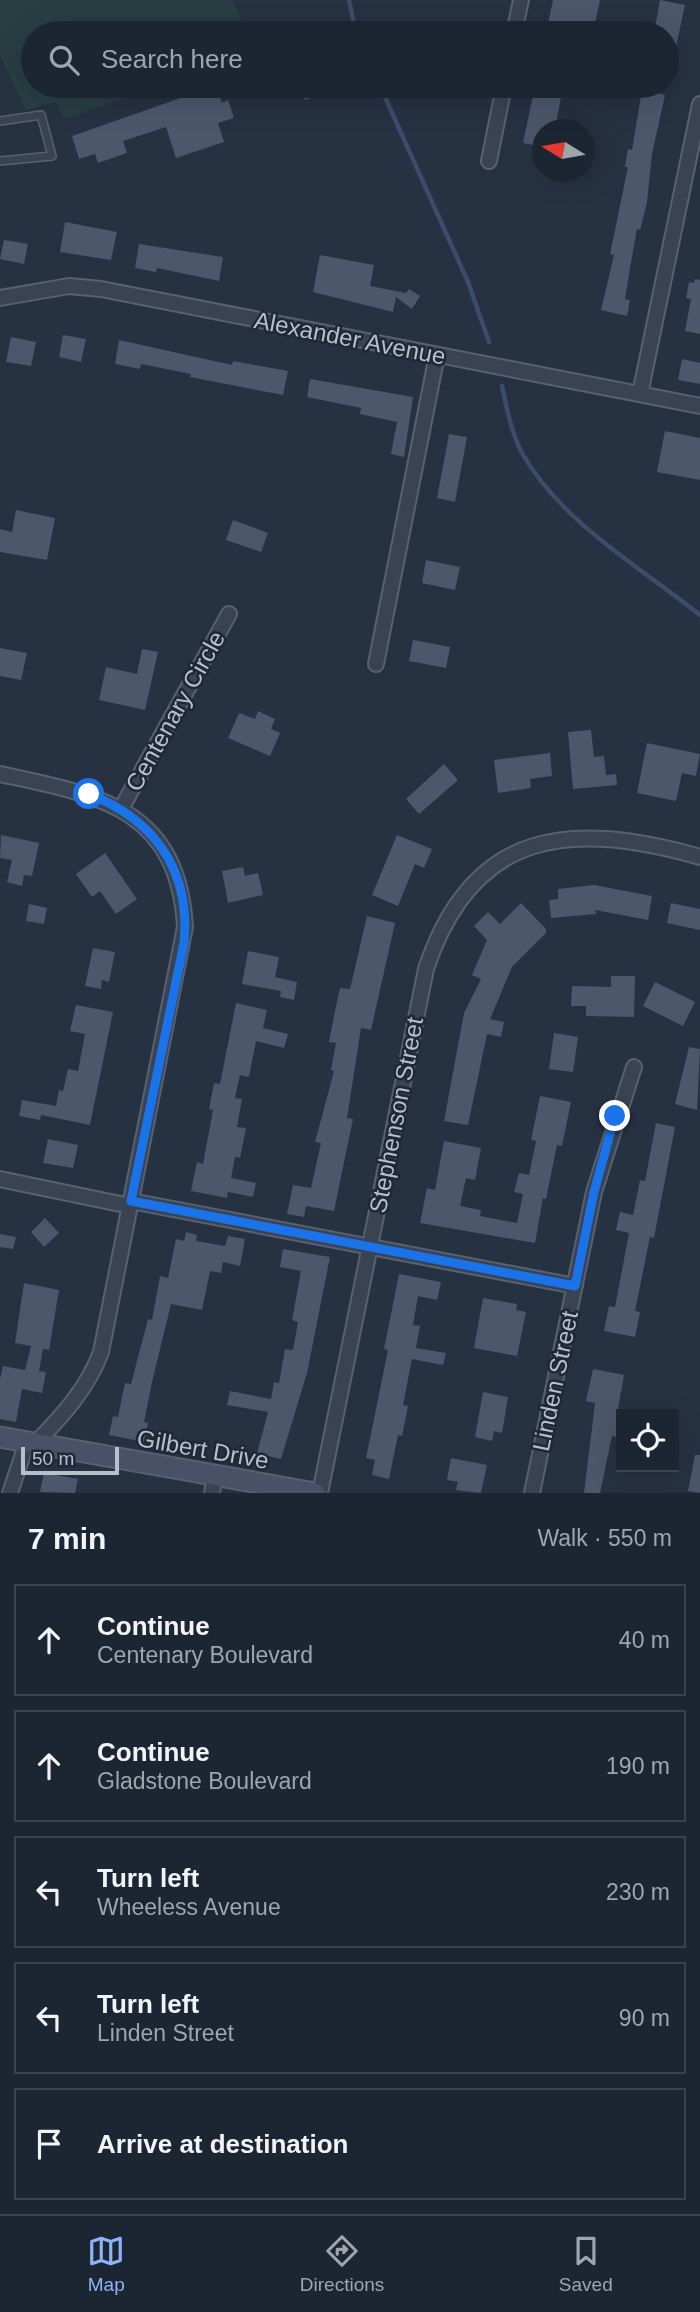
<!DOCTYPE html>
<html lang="en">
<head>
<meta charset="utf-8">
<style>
	:root { --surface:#1c2532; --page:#29313e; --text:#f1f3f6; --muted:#a0a5ac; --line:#3a424d; --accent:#8eb3f9 }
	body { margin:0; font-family:Arial,sans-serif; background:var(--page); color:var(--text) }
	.controls { position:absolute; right:21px; bottom:21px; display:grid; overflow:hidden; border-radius:0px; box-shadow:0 7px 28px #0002 }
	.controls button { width:63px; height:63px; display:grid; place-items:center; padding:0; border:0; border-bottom:2px solid var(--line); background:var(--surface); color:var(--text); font:35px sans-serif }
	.compass { position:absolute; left:532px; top:119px; width:63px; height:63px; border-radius:50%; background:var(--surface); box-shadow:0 7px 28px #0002; rotate:281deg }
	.scale { position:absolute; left:21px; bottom:18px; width:98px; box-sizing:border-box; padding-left:7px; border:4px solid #b7becc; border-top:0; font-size:19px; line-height:24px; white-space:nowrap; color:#b7becc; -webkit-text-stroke:5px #1f2837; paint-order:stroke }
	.stop { position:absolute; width:21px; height:21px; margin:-16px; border:5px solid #1a73e8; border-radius:50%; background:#fff }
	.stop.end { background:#1a73e8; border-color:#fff; box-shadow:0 2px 7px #0008 }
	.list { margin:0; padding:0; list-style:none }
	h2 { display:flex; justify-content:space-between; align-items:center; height:91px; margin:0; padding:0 28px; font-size:30px }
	h2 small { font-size:23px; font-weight:400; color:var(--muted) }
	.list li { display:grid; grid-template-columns:46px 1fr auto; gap:21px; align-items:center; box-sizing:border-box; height:112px; margin:0 14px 14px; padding:0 14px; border:2px solid var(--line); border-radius:0px }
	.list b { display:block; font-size:26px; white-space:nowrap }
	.list p { margin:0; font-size:23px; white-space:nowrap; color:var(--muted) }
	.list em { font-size:23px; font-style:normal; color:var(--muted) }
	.icon { flex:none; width:38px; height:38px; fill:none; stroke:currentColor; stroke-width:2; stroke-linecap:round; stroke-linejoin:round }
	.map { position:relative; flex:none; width:700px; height:1493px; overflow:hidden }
	.search { position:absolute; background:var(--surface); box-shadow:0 7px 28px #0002; left:21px; right:21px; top:21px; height:77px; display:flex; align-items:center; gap:18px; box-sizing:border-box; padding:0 24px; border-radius:38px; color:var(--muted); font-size:26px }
	.sheet { height:721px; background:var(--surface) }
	nav { display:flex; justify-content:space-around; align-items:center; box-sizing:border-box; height:98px; border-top:2px solid var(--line); background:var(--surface); font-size:19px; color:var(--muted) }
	nav a { display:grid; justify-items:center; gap:4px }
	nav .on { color:var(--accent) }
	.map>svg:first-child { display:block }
	.green { fill:#283e43 }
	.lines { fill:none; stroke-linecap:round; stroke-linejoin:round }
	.stream { stroke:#3b4d6b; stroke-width:4.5 }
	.building { fill:#4c576b }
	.lane-casing { stroke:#58616f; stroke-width:10 }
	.street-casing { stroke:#58616f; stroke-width:18 }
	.secondary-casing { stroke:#58616f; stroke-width:23 }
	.lane { stroke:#3a4352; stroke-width:7 }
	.street { stroke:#3a4352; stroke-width:14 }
	.secondary { stroke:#485165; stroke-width:19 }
	.route { stroke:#1a73e8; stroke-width:9 }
	.labels { text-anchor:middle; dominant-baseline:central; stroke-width:5; stroke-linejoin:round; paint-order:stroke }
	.street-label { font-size:24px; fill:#b7becc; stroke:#1f2837 }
</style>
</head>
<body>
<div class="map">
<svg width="700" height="1493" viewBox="0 0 700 1493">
	<rect width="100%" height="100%" fill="#263142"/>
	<path class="green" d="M0 0H232L241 18 242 33H33V86H157L65 119 55 102 26 110 0 56Z"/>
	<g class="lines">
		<path class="stream" d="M349 0 356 33
			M380 86 468 282 489 342
			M502 386C507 409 511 432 522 453 562 523 639 566 700 615"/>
	</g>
	<path class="building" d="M553 0H600L593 33H546Z
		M660 0 685 5 672 65 667 64V33H654Z
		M215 86 222 103 228 100 234 118 218 123 224 142 176 158 166 127 123 141 127 153 98 163 95 154 79 159 72 136Z
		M300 86H316L319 95 305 100Z
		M535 86H563L555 130H542V147L523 143Z
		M642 90 665 95 652 154 647 202 640 230 637 229 630 268 625 299 630 300 627 316 601 310 614 255 610 254 628 167H625L628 149 632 150Z
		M65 222 117 232 111 260 60 252Z
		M4 240 28 244 24 264 0 259Z
		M139 244 223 257 219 281 157 268 156 272 135 268Z
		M320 255 374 265 370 286 406 293 409 289 420 296 412 309 396 297 393 312 313 292Z
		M695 279 700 280V334L685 331 691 299 686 298 689 282 694 283Z
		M63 335 86 339 81 362 59 357Z
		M11 337 36 342 31 366 6 362Z
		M119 340 232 365 233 361 288 371 283 395 190 377 191 374 141 364 140 369 115 364Z
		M682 359 700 363V384L678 380Z
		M310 379 413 397 404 457 391 454 397 422 360 414 361 408 307 397Z
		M665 431 700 438V480L657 472Z
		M449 434 467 437 455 502 437 498Z
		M16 510 55 518 47 560 0 552V529L12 532Z
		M233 520 268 533 261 552 226 540Z
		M426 560 460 567 455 590 422 583Z
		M413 640 450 647 446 668 409 661Z
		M0 648 27 653 21 680 0 676Z
		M142 649 158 652 145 710 99 700 106 667 137 674Z
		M258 711 275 719 271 729 280 733 270 756 228 738 239 713 255 719Z
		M591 730 594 757 604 756 606 775 616 774 617 785 573 789 568 732Z
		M647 743 700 754 696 776 682 773 676 801 637 793Z
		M550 753 552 776 530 779 531 788 498 793 494 760Z
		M444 764 458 780 419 814 406 799Z
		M1 835 39 843 32 876 24 875 22 886 7 882 12 860 0 858Z
		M397 835 432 849 424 868 415 864 398 906 372 895Z
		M105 853 137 899 116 914 100 891 92 897 76 874Z
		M243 867 245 876 258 873 263 895 228 903 222 871Z
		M594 885 652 896 648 920 595 910 596 914 551 918 549 900 558 899V889Z
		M521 903 546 929V933L512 967 490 1019 504 1022 501 1037 487 1034 468 1125 444 1121 464 1013 481 979 472 975 487 940 474 926 488 912 500 924Z
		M671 903 700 909V930L667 923Z
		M29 904 47 908 44 924 26 921Z
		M367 916 395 923 371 1030 361 1028 347 1118 353 1119 334 1211 306 1206 304 1217 287 1214 293 1185 311 1188 321 1143 315 1142 334 1071 331 1070 336 1043 329 1042 334 1016 340 988 350 989Z
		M93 948 115 952 109 982 102 980 101 989 85 986Z
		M248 951 279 957 275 977 297 982 294 1000 280 997 281 991 242 984Z
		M611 976H635L634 1017 586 1016V1006H571L572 986 611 987Z
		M655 982 695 1002 683 1026 643 1006Z
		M236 1003 267 1010 263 1028 288 1034 284 1048 256 1041 249 1077 240 1075 235 1098 242 1099 237 1127 246 1128 240 1158 235 1157 231 1178 256 1183 253 1197 228 1192 227 1198 191 1191 197 1162 203 1164 213 1110 209 1109 214 1083 220 1084Z
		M76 1005 113 1012 90 1125 41 1115 40 1120 19 1116 22 1100 56 1106 59 1090 63 1091 68 1069 78 1071 85 1034 70 1031Z
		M554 1033 578 1037 573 1072 549 1069Z
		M689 1047 700 1049 697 1110 675 1104Z
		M540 1096 571 1102 562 1146 557 1145 546 1199 543 1198 535 1243 420 1223 427 1188 435 1190 444 1141 481 1148 475 1180 466 1178 460 1206 481 1210 480 1216 517 1223 523 1194 514 1192 519 1173 529 1175 536 1141 531 1140Z
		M656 1123 675 1127 654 1238 650 1237 635 1311 640 1312 635 1337 604 1331 609 1306 615 1307 629 1233 616 1230 620 1212 633 1215 640 1180 645 1181Z
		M48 1139 78 1145 73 1168 43 1163Z
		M45 1218 59 1233 44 1247 31 1232Z
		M186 1232 197 1235 196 1241 225 1246 228 1236 245 1239 240 1266 223 1262 221 1273 210 1271 202 1310 171 1304 152 1382 144 1422 148 1423 144 1442 109 1435 113 1416 118 1417 125 1383 131 1384 148 1319 152 1320 160 1276 168 1278 176 1239 184 1241Z
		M0 1234 16 1237 13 1249 0 1247Z
		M283 1249 330 1257 307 1373 281 1459 257 1453 268 1412 227 1405 230 1391 271 1399 274 1382 279 1383 285 1349 293 1350 298 1322 292 1320 301 1271 280 1267Z
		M399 1274 441 1282 437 1300 418 1296 413 1325 420 1326 416 1348 446 1353 443 1365 412 1359 403 1405 408 1406 402 1436 398 1435 389 1479 372 1475 375 1460 366 1458 388 1350 384 1349Z
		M24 1283 59 1290 49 1350 43 1349 39 1371 46 1372 42 1393 22 1389 16 1422 0 1419V1379L3 1366 25 1370 31 1346 15 1343Z
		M483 1298 517 1304 516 1310 526 1312 517 1356 474 1348Z
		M593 1369 624 1375 618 1409 622 1410 617 1437 612 1436 600 1493H584L595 1403 586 1401Z
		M483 1392 508 1397 502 1433 494 1431 492 1441 475 1437Z
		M695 1455H700V1493L688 1491Z
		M451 1458 487 1465 481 1493 456 1490 458 1482 447 1480Z
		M44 1473 78 1479 75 1493 40 1492Z"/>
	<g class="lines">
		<defs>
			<path id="lane" d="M0 121 41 115 52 156 0 161"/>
			<path id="street" d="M514 33 521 0
				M489 161 504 86
				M0 298 69 286 101 289 700 406
				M640 394 700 104
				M376 664 437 355
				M0 774C98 795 178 807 185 927L101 1352C88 1388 62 1416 35 1444
				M121 809 229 614
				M0 1179 130 1206
				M131 1201 575 1286
				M10 1493 27 1442
				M212 1493 215 1476
				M320 1493 426 969C473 827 573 821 700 857
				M532 1493 594 1192 634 1067"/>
			<path id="secondary" d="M0 1437 315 1493"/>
		</defs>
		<use href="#lane" class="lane-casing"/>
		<use href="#street" class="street-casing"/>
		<use href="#secondary" class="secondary-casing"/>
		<use href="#lane" class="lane"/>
		<use href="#street" class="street"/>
		<use href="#secondary" class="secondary"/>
	</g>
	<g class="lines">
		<path class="route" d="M89 794C155 820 191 871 184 943L131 1201 575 1286 594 1192 615 1116"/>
	</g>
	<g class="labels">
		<g class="street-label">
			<text transform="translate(350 338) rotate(11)">Alexander Avenue</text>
			<text transform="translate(175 711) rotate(-61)">Centenary Circle</text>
			<text transform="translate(396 1115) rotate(-79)">Stephenson Street</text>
			<text transform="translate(555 1381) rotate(-78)">Linden Street</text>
			<text transform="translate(203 1449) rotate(10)">Gilbert Drive</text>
		</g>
	</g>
</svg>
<div class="controls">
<button><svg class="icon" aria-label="locate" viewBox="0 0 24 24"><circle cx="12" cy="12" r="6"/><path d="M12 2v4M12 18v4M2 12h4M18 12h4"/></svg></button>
</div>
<svg class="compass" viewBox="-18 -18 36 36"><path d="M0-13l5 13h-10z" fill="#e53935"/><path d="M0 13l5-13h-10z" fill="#a0a5ac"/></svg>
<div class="scale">50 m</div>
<div class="stop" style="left:89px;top:794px"></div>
<div class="stop end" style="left:615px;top:1116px"></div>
<div class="search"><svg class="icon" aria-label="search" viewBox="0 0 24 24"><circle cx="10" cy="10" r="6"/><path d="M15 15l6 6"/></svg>Search here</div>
</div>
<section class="sheet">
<h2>7 min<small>Walk · 550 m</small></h2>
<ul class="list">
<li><svg class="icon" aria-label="ahead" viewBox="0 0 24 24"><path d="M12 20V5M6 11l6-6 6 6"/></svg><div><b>Continue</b><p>Centenary Boulevard</p></div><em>40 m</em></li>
<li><svg class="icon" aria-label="ahead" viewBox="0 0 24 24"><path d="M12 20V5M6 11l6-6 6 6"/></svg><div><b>Continue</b><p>Gladstone Boulevard</p></div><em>190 m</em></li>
<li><svg class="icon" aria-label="left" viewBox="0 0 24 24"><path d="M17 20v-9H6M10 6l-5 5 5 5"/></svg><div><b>Turn left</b><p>Wheeless Avenue</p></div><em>230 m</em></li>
<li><svg class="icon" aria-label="left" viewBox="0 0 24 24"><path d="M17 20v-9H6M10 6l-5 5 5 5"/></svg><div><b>Turn left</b><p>Linden Street</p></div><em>90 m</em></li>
<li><svg class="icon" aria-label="arrive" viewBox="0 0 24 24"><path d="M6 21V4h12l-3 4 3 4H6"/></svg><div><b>Arrive at destination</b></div></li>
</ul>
</section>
<nav>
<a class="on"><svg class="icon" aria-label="map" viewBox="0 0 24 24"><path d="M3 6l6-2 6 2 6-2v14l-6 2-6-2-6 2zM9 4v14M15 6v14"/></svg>Map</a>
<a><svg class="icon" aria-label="directions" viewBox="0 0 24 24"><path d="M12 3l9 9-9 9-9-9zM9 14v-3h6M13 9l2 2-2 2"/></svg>Directions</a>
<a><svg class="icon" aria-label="saved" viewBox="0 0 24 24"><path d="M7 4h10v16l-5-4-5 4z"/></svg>Saved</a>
</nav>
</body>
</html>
